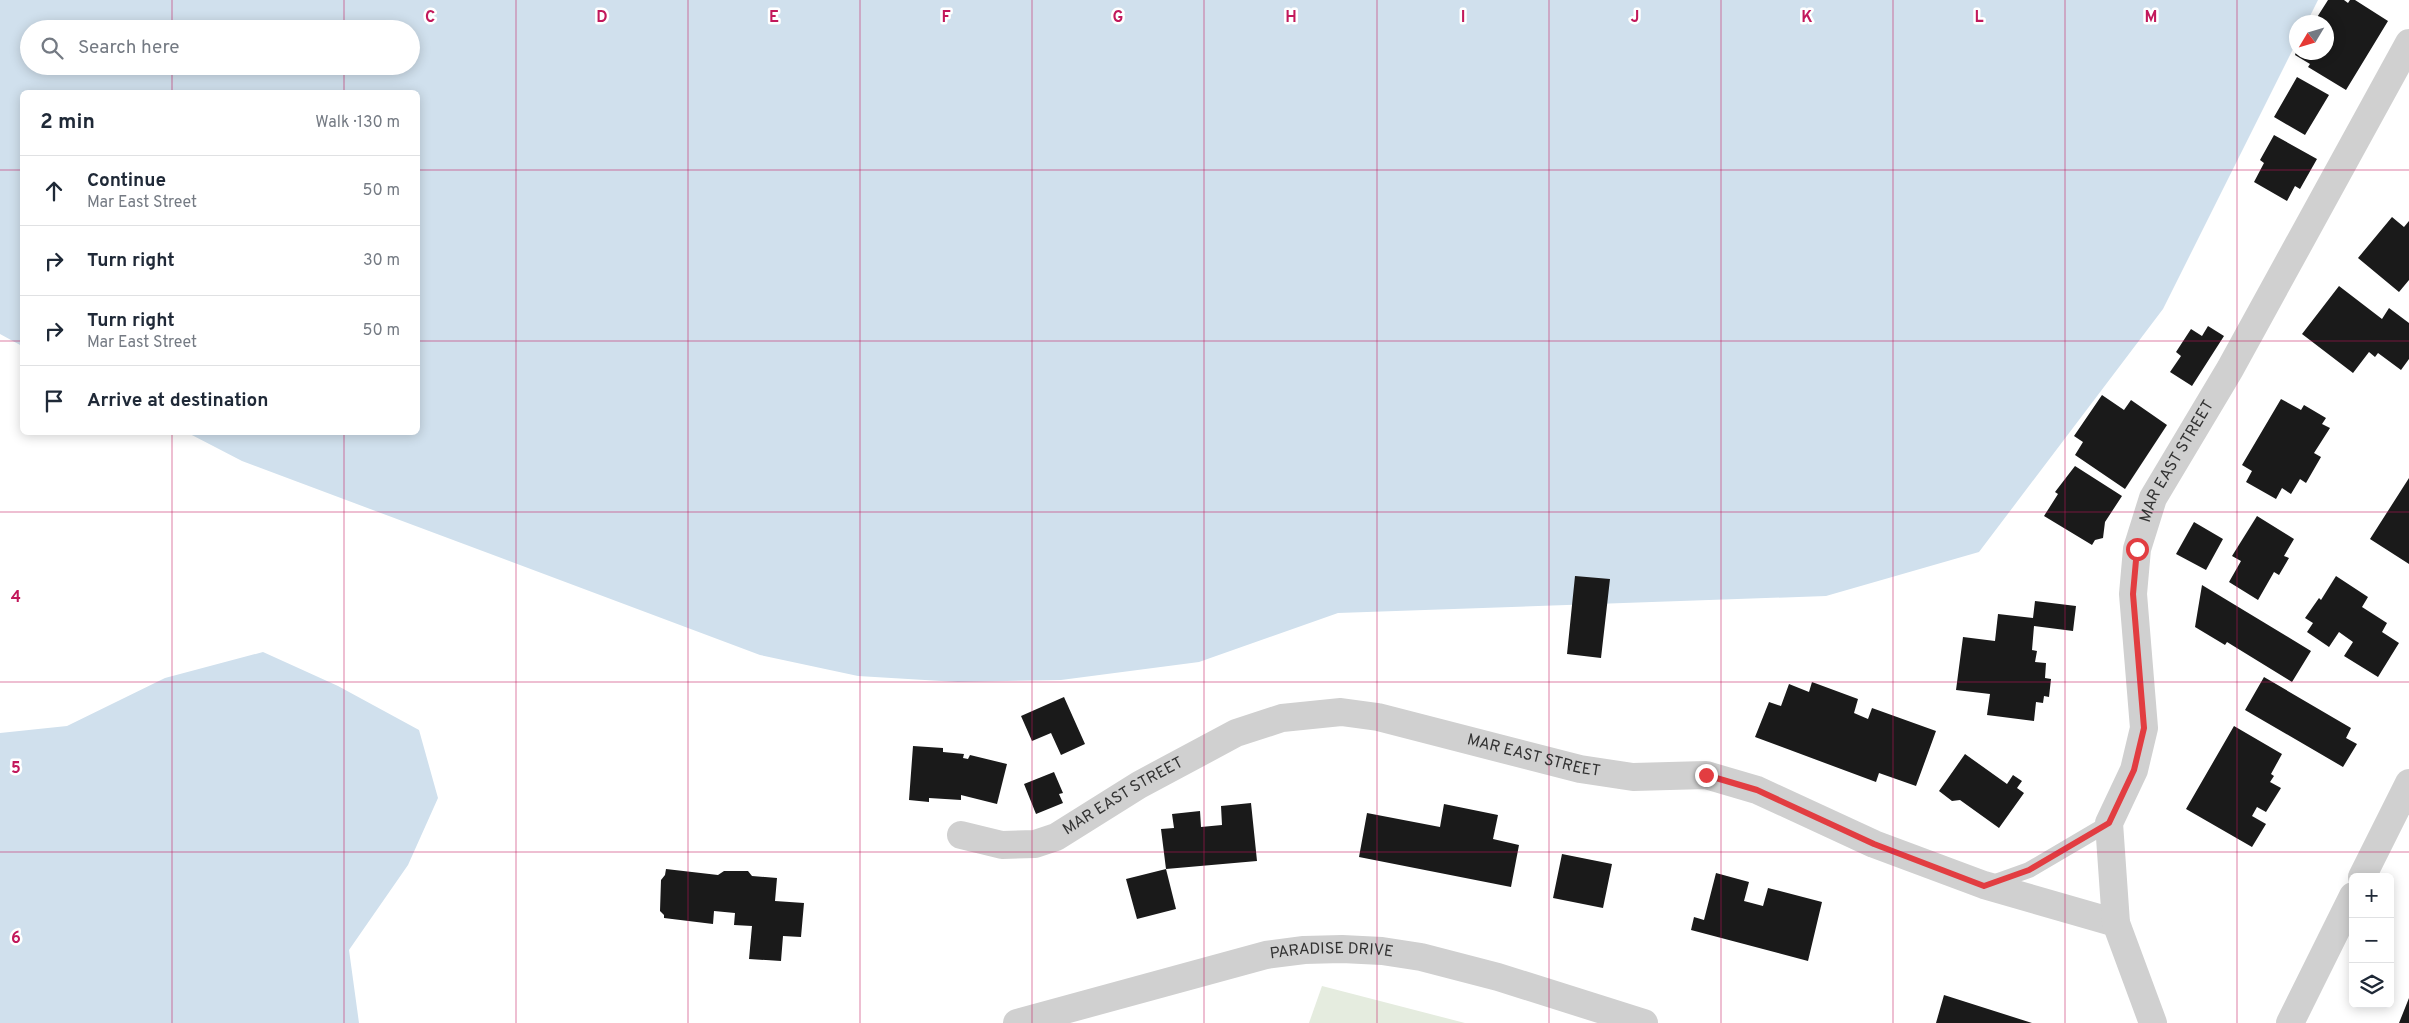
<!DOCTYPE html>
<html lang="en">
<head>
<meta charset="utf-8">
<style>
	:root { --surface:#fff; --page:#f2f2f3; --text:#1f2937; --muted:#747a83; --line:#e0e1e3 }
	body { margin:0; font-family:Overpass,sans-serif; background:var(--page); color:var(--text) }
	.controls { position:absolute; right:15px; bottom:15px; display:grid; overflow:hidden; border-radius:8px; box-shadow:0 2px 12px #0003 }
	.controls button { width:45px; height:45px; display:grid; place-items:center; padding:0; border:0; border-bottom:1px solid var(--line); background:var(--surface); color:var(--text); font:25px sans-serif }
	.compass { position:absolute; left:2289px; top:15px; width:45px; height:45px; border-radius:50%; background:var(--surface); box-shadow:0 2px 12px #0003; rotate:232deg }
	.stop { position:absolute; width:15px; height:15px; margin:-11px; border:4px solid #e23d41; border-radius:50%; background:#fff }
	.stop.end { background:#e23d41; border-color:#fff; box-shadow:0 1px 5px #0008 }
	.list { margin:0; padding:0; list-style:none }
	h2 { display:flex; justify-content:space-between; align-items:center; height:65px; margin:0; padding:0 20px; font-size:21px }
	h2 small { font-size:16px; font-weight:400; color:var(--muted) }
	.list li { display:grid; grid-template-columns:32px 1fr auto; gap:15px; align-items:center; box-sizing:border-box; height:70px; padding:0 20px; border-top:1px solid var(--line) }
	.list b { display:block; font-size:19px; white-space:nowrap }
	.list p { margin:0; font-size:16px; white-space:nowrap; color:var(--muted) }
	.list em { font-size:16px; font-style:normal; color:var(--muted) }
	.icon { flex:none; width:28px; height:28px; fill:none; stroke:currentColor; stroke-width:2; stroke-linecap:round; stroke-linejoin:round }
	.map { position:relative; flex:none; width:2409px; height:1023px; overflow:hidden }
	.search { position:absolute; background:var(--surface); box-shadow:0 2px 12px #0003; left:20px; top:20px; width:400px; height:55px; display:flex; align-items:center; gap:12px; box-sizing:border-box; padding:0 18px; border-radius:28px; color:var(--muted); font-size:19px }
	.panel { position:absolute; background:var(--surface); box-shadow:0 2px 12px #0003; left:20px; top:90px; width:400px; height:345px; border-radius:8px }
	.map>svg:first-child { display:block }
	.green { fill:#e5ecdf }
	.water { fill:#d0e0ed; fill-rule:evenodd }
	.building { fill:#1a1a1a }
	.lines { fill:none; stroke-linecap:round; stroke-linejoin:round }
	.service { stroke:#d0d0d0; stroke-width:16 }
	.minor { stroke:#d0d0d0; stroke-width:28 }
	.tertiary { stroke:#d0d0d0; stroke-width:28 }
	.route { stroke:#e23d41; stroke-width:6 }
	.grid { fill:none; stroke:#c2185b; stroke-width:1; stroke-opacity:0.55 }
	.labels { text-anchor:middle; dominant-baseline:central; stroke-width:5; stroke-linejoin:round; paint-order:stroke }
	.street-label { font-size:16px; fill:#333; stroke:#fff }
	.grid-label { font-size:16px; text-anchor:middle; font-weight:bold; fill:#c2185b; stroke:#fff; stroke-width:5; stroke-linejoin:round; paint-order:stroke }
</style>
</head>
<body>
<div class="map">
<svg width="2409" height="1023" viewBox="0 0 2409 1023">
	<rect width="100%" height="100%" fill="#fff"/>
	<path class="green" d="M1322 986 1465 1023H1309Z"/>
	<path class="water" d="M0 0H2318L2307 22H2296V43L2163 309 1979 552 1826 596 1338 613 1199 662 1061 680 958 682 858 676 760 655 242 461 188 433 418 432V92H22V346L0 334ZM29 29H411V66H29Z
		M263 652 338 686 419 730 438 798 408 865 349 950 359 1023H0V733L67 726 165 678Z"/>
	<path class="building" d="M2328 0H2344L2348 3 2350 0H2355L2388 21 2346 90 2308 67 2310 64 2295 55 2296 52H2326V22H2314Z
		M2297 77 2329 95 2305 135 2274 117Z
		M2274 135 2317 159 2300 189 2295 186 2287 201 2254 182 2264 163 2260 160Z
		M2392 217 2404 227 2409 221V280L2399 292 2358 258Z
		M2339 286 2382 319 2389 308 2409 323V359L2401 370 2378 353 2375 357 2369 352 2353 373 2302 334Z
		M2208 326 2224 336 2192 386 2170 372 2181 356 2176 352 2191 329 2202 336Z
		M2102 395 2124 410 2131 400 2167 425 2125 489 2075 455 2083 442 2074 436Z
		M2281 399 2301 410 2304 405 2326 418 2322 424 2330 428 2314 453 2321 457 2306 483 2300 479 2291 494 2282 488 2276 499 2246 482 2252 471 2242 465Z
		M2075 466 2122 496 2105 522 2103 538 2095 540 2092 545 2044 516 2058 494 2055 492Z
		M2409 478V564L2370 539Z
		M2257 516 2294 539 2284 556 2289 558 2279 575 2274 572 2258 600 2229 582 2241 561 2232 556Z
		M2194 522 2223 539 2206 570 2176 554Z
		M1575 576 1610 579 1601 658 1567 654Z
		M2336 576 2368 597 2362 607 2387 623 2382 632 2399 643 2378 677 2344 656 2353 642 2339 632 2329 647 2307 632 2313 623 2305 618 2319 598 2321 600Z
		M2202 585 2311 651 2292 682 2227 642 2225 645 2195 627Z
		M2035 601 2076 606 2073 631 2034 626 2032 650 2037 651 2035 662 2046 663 2045 678 2051 679 2049 697 2044 696 2043 703 2036 702 2034 721 1987 715 1990 694 1956 690 1963 637 1995 641 1998 614 2033 618Z
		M2264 677 2351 728 2346 738 2357 744 2343 767 2245 710Z
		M1812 682 1858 699 1854 713 1868 719 1872 708 1936 731 1916 786 1879 773 1876 782 1755 737 1769 702 1781 706 1789 684 1809 692Z
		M1064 697 1085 744 1061 755 1051 733 1032 741 1021 716Z
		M2234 726 2282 754 2271 774 2274 776 2270 782 2281 788 2266 812 2257 807 2252 816 2266 824 2252 847 2186 809Z
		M913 746 943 748V752L964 754 963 758 968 759 970 755 1007 764 997 804 961 795V800L929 798V802L909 800Z
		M1965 754 2007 784 2013 775 2022 781 2017 788 2024 793 1999 828 1960 800 1952 801 1939 791Z
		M1054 772 1063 793 1059 794 1063 803 1036 814 1024 784Z
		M1251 803 1257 861 1166 869 1176 909 1137 919 1126 879 1166 869 1161 829 1174 828 1172 814 1200 811 1201 827 1222 825 1221 806Z
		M1444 804 1498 815 1493 839 1519 845 1511 887 1359 857 1367 813 1440 827Z
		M1562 854 1612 864 1603 908 1553 898Z
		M666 869 718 875 724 871H748L752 876 777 878 775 901 804 903 801 937 783 936 781 961 749 959 752 926 734 925 735 913 714 911 713 924 664 918V915L660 911 661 880 665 875Z
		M1716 873 1749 882 1744 901 1763 906 1768 888 1822 902 1808 961 1691 930 1694 917 1704 920Z
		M1944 995 2032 1023H1936Z
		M2409 998V1023H2399Z"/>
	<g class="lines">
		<path class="service" d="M1987 885 2029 870 2109 823"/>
		<g class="minor">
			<path id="s1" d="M961 835 1002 845 1035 844 1056 837 1139 785 1236 733 1282 718 1341 712 1378 717 1580 769 1633 777 1706 775 1757 790 1874 844 1984 885 2116 923"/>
			<path id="s2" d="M2153 1023 2116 923 2109 823 2134 770 2144 728 2133 594 2137 549 2153 498 2230 369 2409 43"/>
		</g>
		<g class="tertiary">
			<path d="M2362 877 2409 783"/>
			<path id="s3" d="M1017 1023 1266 955 1304 950 1342 949 1382 951 1421 957 1498 977 1644 1023"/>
			<path d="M2290 1023 2353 896"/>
		</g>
	</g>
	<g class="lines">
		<path class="route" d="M1706 775 1757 790 1874 844 1984 886 2029 870 2109 823 2134 770 2144 728 2133 594 2137 549"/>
	</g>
	<path class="grid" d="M172 0V29M344 0V29M516 0V1023M688 0V1023M860 0V1023M1032 0V1023M1204 0V1023M1377 0V1023M1549 0V1023M1721 0V1023M1893 0V1023M2065 0V1023M2237 0V1023M172 66V92M344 66V92M0 170H22M418 170H2409M0 341H22M418 341H2409M172 432V1023M344 432V1023M0 512H2409M0 682H2409M0 852H2409"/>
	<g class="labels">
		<g class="street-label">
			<text stroke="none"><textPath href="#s2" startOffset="585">MAR EAST STREET</textPath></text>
			<text stroke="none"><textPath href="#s1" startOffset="611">MAR EAST STREET</textPath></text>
			<text stroke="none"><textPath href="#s1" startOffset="176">MAR EAST STREET</textPath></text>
			<text stroke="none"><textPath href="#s3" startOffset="324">PARADISE DRIVE</textPath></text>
		</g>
	</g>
	<g class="grid-label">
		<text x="430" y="22">C</text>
		<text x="602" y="22">D</text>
		<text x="774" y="22">E</text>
		<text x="946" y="22">F</text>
		<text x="1118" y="22">G</text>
		<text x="1291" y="22">H</text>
		<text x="1463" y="22">I</text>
		<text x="1635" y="22">J</text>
		<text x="1807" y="22">K</text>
		<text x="1979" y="22">L</text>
		<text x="2151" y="22">M</text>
		<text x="16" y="602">4</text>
		<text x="16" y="773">5</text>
		<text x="16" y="943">6</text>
	</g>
</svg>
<div class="controls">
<button>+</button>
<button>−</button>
<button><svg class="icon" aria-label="layers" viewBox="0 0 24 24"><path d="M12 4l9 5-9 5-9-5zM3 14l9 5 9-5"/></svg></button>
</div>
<svg class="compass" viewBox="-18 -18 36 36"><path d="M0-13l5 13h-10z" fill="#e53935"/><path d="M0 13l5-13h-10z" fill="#747a83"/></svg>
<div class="stop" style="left:2137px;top:549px"></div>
<div class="stop end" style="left:1706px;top:775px"></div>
<div class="search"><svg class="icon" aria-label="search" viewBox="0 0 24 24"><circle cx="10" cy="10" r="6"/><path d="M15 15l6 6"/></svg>Search here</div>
<section class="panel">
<h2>2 min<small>Walk · 130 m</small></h2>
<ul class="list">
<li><svg class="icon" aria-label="ahead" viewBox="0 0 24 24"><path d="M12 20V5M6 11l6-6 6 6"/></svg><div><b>Continue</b><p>Mar East Street</p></div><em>50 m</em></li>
<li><svg class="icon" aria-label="right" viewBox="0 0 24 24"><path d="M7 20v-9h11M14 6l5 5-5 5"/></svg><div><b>Turn right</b></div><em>30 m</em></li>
<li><svg class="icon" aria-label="right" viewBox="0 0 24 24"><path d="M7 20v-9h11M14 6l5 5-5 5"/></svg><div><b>Turn right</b><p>Mar East Street</p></div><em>50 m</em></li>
<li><svg class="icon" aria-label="arrive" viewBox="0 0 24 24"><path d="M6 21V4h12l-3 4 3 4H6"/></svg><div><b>Arrive at destination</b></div></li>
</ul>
</section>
</div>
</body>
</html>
